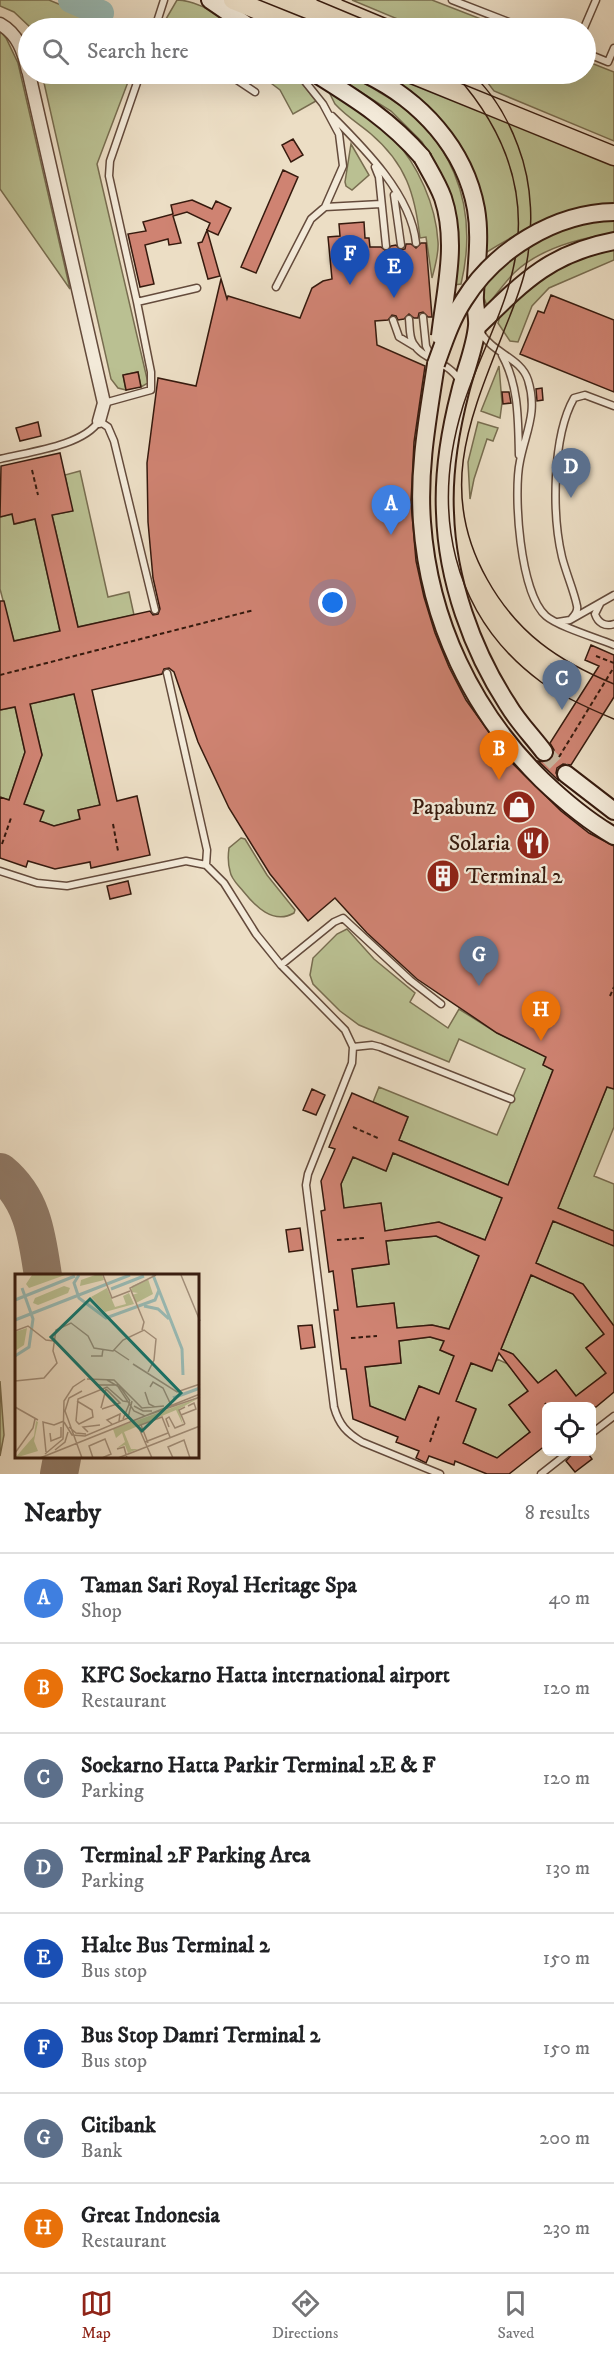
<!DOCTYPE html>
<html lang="en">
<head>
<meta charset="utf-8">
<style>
	:root { --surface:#fff; --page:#f2f2f2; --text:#202124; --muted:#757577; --line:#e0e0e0; --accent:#8f2418 }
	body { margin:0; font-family:"IM FELL DW Pica",serif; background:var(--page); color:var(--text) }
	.controls { position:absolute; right:18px; bottom:18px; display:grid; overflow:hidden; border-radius:9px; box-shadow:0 6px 24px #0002 }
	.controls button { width:54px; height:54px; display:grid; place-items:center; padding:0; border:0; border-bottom:2px solid var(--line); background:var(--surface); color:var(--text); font:30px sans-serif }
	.you { position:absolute; left:333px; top:603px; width:21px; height:21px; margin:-15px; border:4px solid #fff; border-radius:50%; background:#1a73e8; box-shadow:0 0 0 9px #1a73e833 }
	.badge { display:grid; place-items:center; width:39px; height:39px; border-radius:50%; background:var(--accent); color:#fff; font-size:20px; font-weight:700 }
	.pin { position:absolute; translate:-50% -50px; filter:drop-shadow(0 2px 3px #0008) }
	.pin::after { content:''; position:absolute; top:32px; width:21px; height:18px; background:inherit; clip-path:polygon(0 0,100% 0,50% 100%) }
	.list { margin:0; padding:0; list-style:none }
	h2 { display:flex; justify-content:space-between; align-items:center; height:78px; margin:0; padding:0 24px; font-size:26px }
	h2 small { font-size:20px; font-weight:400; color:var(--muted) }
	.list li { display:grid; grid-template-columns:39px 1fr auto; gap:18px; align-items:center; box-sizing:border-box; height:90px; padding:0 24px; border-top:2px solid var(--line) }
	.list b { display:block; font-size:22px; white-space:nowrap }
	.list p { margin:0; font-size:20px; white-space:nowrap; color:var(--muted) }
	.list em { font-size:20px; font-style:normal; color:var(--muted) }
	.icon { flex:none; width:33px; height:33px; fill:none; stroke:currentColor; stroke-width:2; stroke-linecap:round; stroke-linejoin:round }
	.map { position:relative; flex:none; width:614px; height:1474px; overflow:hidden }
	.search { position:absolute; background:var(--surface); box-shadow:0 6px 24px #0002; left:18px; right:18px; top:18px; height:66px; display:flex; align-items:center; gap:15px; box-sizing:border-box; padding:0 21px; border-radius:33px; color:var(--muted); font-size:22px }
	.sheet { height:798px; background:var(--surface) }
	nav { display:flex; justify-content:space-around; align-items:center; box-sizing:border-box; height:84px; border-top:2px solid var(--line); background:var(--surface); font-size:16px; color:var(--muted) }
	nav a { display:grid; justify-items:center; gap:3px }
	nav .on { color:var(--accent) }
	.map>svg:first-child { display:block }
	.green { fill:#bac092; stroke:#786d50; stroke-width:1.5 }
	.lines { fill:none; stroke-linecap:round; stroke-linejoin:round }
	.river { stroke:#99bcb7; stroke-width:26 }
	.taxiway { stroke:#917c6a; stroke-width:38 }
	.building { fill:#cf8372; stroke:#361a0e; stroke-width:1.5; fill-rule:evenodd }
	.secondary-tunnel { stroke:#c8b7a0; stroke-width:16; stroke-dasharray:16 8; stroke-linecap:butt }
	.lane-casing { stroke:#644b3c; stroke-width:9 }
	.street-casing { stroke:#644b3c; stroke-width:15 }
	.secondary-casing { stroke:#361a0e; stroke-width:20 }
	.primary-casing { stroke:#361a0e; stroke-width:21 }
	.path { stroke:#361a0e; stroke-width:2; stroke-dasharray:4.5 3; stroke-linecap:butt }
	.lane { stroke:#f3ead9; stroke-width:6 }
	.street { stroke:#f3ead9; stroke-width:12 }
	.secondary { stroke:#f3ead9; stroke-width:16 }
	.primary { stroke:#ecdec5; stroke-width:18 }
	.tram { stroke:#361a0e; stroke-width:1.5 }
	.secondary-bridge-casing { stroke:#361a0e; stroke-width:20; stroke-linecap:butt }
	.secondary-bridge { stroke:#f3ead9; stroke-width:16 }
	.labels { text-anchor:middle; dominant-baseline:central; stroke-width:4.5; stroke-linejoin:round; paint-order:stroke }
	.poi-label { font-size:22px; fill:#361a0e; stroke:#f3ead9; text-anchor:end }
	.inset-river { fill:none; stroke:#99bcb7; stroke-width:3 }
	.inset-road { fill:none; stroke:#a3907c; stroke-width:1.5 }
	.view { fill:#0f766e; fill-opacity:0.15; stroke:#0f766e; stroke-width:3 }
	.inset-edge { fill:none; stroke:#361a0e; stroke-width:3 }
</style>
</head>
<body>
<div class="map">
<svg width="614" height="1474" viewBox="0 0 614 1474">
	<rect width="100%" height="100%" fill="#ecdec5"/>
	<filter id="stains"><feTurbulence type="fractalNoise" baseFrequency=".00333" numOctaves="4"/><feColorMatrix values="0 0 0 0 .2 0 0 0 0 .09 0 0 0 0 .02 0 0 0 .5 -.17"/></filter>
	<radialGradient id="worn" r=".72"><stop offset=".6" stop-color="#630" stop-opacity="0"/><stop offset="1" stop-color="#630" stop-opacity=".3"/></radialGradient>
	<path class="green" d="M0 0H49L112 26 110 28H31L14 12 0 6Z
		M177 0C198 0 223 18 242 28H186L166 19Z
		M352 0H432L504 28H419Z
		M0 31 6 38 18 63 70 289 0 189Z
		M586 61 614 72V141L494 91 481 74H586Z
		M42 74H131L97 164 148 383 141 387 138 372 123 375 126 390 118 388 111 379Z
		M259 74H295L316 101 293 114 280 90Z
		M332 74C350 74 364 83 379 92 451 131 480 205 461 284L454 285 435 164 422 142 391 111Z
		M388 74 614 165V203C565 208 523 229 482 255L448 133 416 97Z
		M332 90C352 106 376 120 393 138 418 165 436 205 438 242 439 253 435 267 432 278L426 237 420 238C415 194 406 164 371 134 359 124 346 116 335 104L330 94Z
		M351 144 369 175 352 190 346 186 345 182Z
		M614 220V233C580 238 540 248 514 273 504 283 496 295 487 306L480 287C523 244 551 224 614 220Z
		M614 246V260L549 288 532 306 518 342 510 341 498 323 500 316 529 284 547 270Z
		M499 366 502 403 500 418 481 411Z
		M478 422 498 428 493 441 487 439 474 479 470 499 468 462Z
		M80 471 108 597 129 592 134 615 78 627 52 515 72 511 65 475Z
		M12 514 15 524 35 519 60 631 14 641 0 589V517Z
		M74 694 100 805 78 810 80 819 54 826 40 821 43 810 24 804 42 755 30 704Z
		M15 707 25 752 9 800 0 797V710Z
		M241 838 245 839 267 875 295 910 294 913C273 925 255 906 243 891 238 885 231 879 230 871 228 864 228 855 229 848Z
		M347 929 374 959 415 993 410 1002 448 1028 459 1009 497 1033 546 1057 543 1065 553 1070 508 1185 399 1140 408 1117 373 1102 379 1087 497 1135 525 1069 459 1039 449 1062 359 1025 340 1011 313 984 310 975 313 958 337 934Z
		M607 1087 614 1089V1127L594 1176 614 1184V1231L558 1208Z
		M393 1153 502 1198 485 1240 439 1222 385 1231 381 1203 344 1208 341 1184 353 1157 386 1171Z
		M553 1221 614 1246V1326L583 1284 536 1263Z
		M436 1236 479 1256 449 1329 432 1325 397 1328 394 1303 357 1307 352 1269 389 1264 386 1241Z
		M531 1275 573 1294 604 1334 586 1348 606 1373 576 1396 556 1370 538 1383 513 1354 501 1349Z
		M430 1337 444 1341 440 1350 454 1356 439 1394 419 1386 405 1420 370 1406 365 1367 401 1363 399 1341Z
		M497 1359 508 1364 528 1391 509 1405 530 1432 497 1458 463 1443 476 1410 456 1401 471 1363 491 1371Z
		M0 1381 4 1435 0 1456Z"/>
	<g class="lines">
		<path class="river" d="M71 0 101 13"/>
		<path class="taxiway" d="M0 1172C33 1199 37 1236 43 1276
			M59 1474 62 1458"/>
	</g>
	<path class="building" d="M293 139 303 155 291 162 282 145Z
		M283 170 298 177 256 273 241 267Z
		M192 200 212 209 216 201 231 208 218 235 207 230 220 276 208 279 198 243 202 242 210 223 187 212 173 216 181 243 169 245 168 239 145 245 154 284 140 287 128 234 146 231 143 222 173 214 171 205Z
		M364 222 365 238H369L370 247H381L386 251 391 246 396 245 401 250 405 249 406 244H411L416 248 421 243H426L432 317H428L423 312 419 313 418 318H414L409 314 404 319 398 320 396 316 392 315 388 320 375 321 377 345 425 366 414 442 411 502 416 561 424 597 435 633 449 667 466 700 509 760 561 811 589 833 614 846V1089L607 1087 558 1208 614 1231V1246L553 1221 536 1263 583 1284 614 1326V1392L596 1407H546V1445L509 1474H487L455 1461 454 1465 429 1456 426 1463 416 1458 419 1451 396 1442 398 1437 353 1419 346 1369H341L334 1310H338L333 1271 329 1272 321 1211 325 1210 321 1181 335 1149 329 1147 352 1093 408 1117 399 1140 508 1185 553 1070 543 1065 546 1057 497 1033 417 979 367 933 335 898 308 921 270 874 229 808 198 742 174 672 169 668 164 669 162 674 92 690 117 801 137 796 150 855 91 868 90 862 55 869 28 861 26 867 0 858V797L9 800 25 752 15 707 0 710V601H4L14 641 60 631 35 519 14 524 12 514 0 517 1 466 60 453 73 511 52 515 78 627 150 611 153 615 158 614 160 609 153 578 148 522 147 463 158 378 196 386 221 279 227 299 228 296 300 318 312 288 323 281 332 279 328 237 340 236 339 224ZM74 694 100 805 78 810 80 819 54 826 40 821 44 811 24 804 42 755 30 704ZM393 1153 502 1198 485 1240 439 1222 385 1231 381 1203 344 1208 341 1184 353 1157 386 1171ZM436 1236 479 1256 449 1329 432 1325 397 1328 394 1303 357 1307 352 1269 389 1264 386 1241ZM531 1275 573 1294 604 1334 586 1348 606 1373 576 1396 556 1370 538 1383 513 1354 501 1349ZM430 1337 444 1341 440 1350 454 1356 439 1394 419 1386 405 1420 370 1406 365 1367 401 1363 399 1341ZM499 1353 528 1391 509 1405 530 1432 497 1458 463 1443 476 1409 456 1401 471 1363 492 1371Z
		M551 295 614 320V392L520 354 538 311 544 313Z
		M138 372 141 387 126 390 123 375Z
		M542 388 543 400 537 401 536 389Z
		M502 392H509L511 403 503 404Z
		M38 422 41 436 20 441 16 428Z
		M591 645 614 655V697L571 765 563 764 557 768 556 773 559 781 538 761 546 762 553 756 554 750 550 743 599 666 585 660Z
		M128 881 131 894 110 899 107 886Z
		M312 1089 325 1095 316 1115 303 1110Z
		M300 1228 303 1250 289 1252 286 1230Z
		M312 1325 315 1347 301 1349 298 1326Z
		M574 1452H587L592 1459 575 1472 566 1461Z"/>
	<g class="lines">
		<path class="secondary-tunnel" d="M544 752 566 774"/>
		<defs>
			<path id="lane" d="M452 0 524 28
				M155 28 164 0
				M584 28 596 0
				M586 53 608 62 614 48
				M140 74 110 161 109 176 137 302 197 288
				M228 74 255 92
				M332 116C365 149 411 195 416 243
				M375 167 379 177 386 246
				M394 195 401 245
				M325 207 381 204
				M276 287 311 219 325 207 343 166 339 134 323 104 299 74
				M423 317 426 346 431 356
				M409 319C410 327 409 336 413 343 423 361 449 361 459 380
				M393 320 399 337 414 346
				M480 332C494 354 521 358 528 380 538 412 526 431 520 461 513 493 520 594 546 616 559 627 597 638 614 645
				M502 355C519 386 518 420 519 455
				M104 403 151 390V372L137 302
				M0 459C28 452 83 446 99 421L108 427 114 441 155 610
				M600 604 595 614C598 623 605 627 614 624
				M572 618C575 615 578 611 577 606 574 591 566 573 562 557 552 515 552 437 574 398L585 395 614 406
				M558 622 570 620 614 595
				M167 673 207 850 206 865
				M0 871 37 883 67 886 186 861 206 865 224 883 256 934 281 965 345 1030 353 1047 352 1063 308 1174 306 1185 334 1407C339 1425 347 1433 362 1442L440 1474
				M281 965 334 922 343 918 410 980 441 1004
				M353 1047 372 1045 380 1047 511 1099
				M592 1433 614 1416
				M541 1474 569 1452"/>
			<path id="street" d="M0 24C18 34 24 52 28 71
				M29 74 104 403 99 421"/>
			<path id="secondary" d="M210 0 251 28
				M316 74C356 99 390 120 422 157
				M366 74C420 100 465 148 476 209 481 238 476 266 475 295 474 305 478 316 477 326 475 348 465 371 460 392 450 431 443 473 445 513 447 580 472 650 508 705 518 722 532 736 544 752
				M477 327C522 283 550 253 614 241
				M436 364C428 417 418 468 422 522 429 621 472 711 542 780 564 801 588 821 614 836
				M566 774 614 811"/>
			<path id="primary" d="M233 0 303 28
				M412 74 614 156"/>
		</defs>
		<use href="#lane" class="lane-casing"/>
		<use href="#street" class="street-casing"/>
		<use href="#secondary" class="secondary-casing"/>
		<use href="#primary" class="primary-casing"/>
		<path class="path" d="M32 470 38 495
			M596 656 614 663
			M0 675 254 610
			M559 757 614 667
			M113 824 118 851
			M2 844 11 818
			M610 996 614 987
			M353 1127 380 1139
			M337 1240 364 1238
			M351 1338 377 1336
			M545 1403 547 1406
			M430 1442 439 1416"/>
		<use href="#lane" class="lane"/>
		<use href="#street" class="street"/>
		<use href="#secondary" class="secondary"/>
		<use href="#primary" class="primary"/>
		<path class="tram" d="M317 0 384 28
			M342 0 409 28
			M455 74C499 123 525 180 517 247 510 304 480 352 463 406 431 510 450 615 541 682 563 697 590 709 614 719
			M472 74C493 93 508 119 518 146 533 185 534 230 525 271 520 293 510 315 502 336 469 420 438 492 487 579 517 633 558 661 614 684"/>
		<defs>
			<path id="secondary-bridge" d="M422 157C429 170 438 184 443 198 458 243 445 291 440 336
				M436 364C444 342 451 320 464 300 495 250 555 213 614 212"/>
		</defs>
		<use href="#secondary-bridge" class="secondary-bridge-casing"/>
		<use href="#secondary-bridge" class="secondary-bridge"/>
	</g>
	<defs>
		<symbol id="shop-disc" viewBox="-11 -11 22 22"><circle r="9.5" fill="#8f2418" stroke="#f3ead9"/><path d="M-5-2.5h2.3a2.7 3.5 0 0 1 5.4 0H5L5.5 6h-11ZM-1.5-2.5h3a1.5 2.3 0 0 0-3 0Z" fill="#fff"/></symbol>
		<symbol id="restaurant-disc" viewBox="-11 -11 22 22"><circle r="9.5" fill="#8f2418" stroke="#f3ead9"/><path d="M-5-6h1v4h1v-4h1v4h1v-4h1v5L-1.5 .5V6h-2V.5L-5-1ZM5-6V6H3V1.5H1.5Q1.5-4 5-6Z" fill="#fff"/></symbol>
		<symbol id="building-disc" viewBox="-11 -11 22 22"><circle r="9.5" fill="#8f2418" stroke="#f3ead9"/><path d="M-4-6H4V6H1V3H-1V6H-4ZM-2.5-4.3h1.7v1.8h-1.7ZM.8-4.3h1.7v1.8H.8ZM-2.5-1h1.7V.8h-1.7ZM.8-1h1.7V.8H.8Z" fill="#fff"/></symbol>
	</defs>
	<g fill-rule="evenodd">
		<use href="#shop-disc" x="500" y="788" width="38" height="38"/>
		<use href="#restaurant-disc" x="514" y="824" width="38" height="38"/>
		<use href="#building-disc" x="424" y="857" width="38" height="38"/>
	</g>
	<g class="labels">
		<g class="poi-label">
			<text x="496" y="807">Papabunz</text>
			<text x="510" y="843">Solaria</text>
			<text x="466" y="876" text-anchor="start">Terminal 2</text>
		</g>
	</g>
	<g transform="translate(15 1274)">
		<rect width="184" height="184" fill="#ecdec5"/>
		<path d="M17 1H50L14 14 11 10ZM80 1H87L89 6 65 12 66 6ZM133 5 138 20 121 29 117 21 123 19 116 18 117 12ZM49 12 55 14 53 19 23 31 18 29 20 24ZM92 14 100 33 111 30 108 22 114 19 119 30 90 38 76 23ZM12 54 9 71 0 77V58ZM184 124 164 135 168 151 161 136 109 158 116 175H123L113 179 110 171 102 174 110 168 107 159 101 164 98 155ZM21 147 23 148 19 167 23 177 0 184 19 162Z" fill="#bac092"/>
		<path class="inset-river" d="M64 1 59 9 64 24 91 44 140 26 144 16M138 1 167 75 168 101M96 15 129 2M0 26 60 2M129 32 143 35 154 45M0 46 115 1M0 82 14 73 18 45 7 14M158 124 185 114"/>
		<path class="inset-road" d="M88 1 97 24 115 17M166 1 185 47M127 56 129 48 115 14 141 1M0 57 13 52 31 66 39 67M99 76 114 86M76 82H87L88 75M118 90 162 118 185 110M72 105 99 106 127 134 149 132M92 106 106 114 115 127M0 107 29 104 42 89 38 77 41 56 56 49 73 62 79 74 98 77 108 66 129 56 141 65 139 86 133 98M82 111H102L119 137 130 142 185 123M135 113 138 108 148 114 156 131M130 118 134 130 140 133M119 132 128 137H137M0 133 23 146M170 133 164 136 170 150M86 134 91 115M87 135 105 129 91 115M166 141 181 135 179 129 173 132M108 145 115 128M61 147 63 125 92 113 108 127 115 128M61 147 64 150 78 143 77 136 62 127M49 148 57 161 70 162 113 144 117 127M97 150 92 146 105 140 104 147M126 151 133 169M54 153 61 159 71 160M154 153 151 145 154 143 160 154 170 150M73 158 68 153 85 151M35 159 36 167 46 163V153M130 168 153 159M102 175 109 173 112 184M40 176 50 168 53 158M31 178 28 148 39 151 49 147M0 179 18 154 20 145M30 180 48 165 49 127 58 113 70 105M25 184 185 120M67 184 50 137 54 124 67 117M78 184 74 172 90 165 96 180 87 184M103 184 185 152M137 184 123 152 147 143 155 163M158 184 153 173 169 166 175 184"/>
		<path class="view" d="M75 25 166 119 127 157 36 63Z"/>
		<rect width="184" height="184" class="inset-edge"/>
	</g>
	<rect width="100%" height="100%" filter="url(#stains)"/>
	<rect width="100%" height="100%" fill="url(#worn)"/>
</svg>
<div class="controls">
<button><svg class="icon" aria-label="locate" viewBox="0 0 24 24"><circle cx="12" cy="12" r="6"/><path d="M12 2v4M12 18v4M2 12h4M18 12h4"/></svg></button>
</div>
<div class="you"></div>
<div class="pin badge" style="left:391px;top:535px;background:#3f7fe0">A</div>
<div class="pin badge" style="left:499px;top:780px;background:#e8710a">B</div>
<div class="pin badge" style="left:562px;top:710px;background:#5c6f8a">C</div>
<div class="pin badge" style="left:571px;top:498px;background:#5c6f8a">D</div>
<div class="pin badge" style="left:394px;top:298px;background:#1a4fb4">E</div>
<div class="pin badge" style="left:350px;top:285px;background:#1a4fb4">F</div>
<div class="pin badge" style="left:479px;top:986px;background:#5c6f8a">G</div>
<div class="pin badge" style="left:541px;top:1041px;background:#e8710a">H</div>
<div class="search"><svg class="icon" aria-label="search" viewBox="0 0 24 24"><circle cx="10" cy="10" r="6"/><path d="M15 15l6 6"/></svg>Search here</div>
</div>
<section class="sheet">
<h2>Nearby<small>8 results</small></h2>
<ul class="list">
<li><span class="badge" style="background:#3f7fe0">A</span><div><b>Taman Sari Royal Heritage Spa</b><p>Shop</p></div><em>40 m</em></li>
<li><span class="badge" style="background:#e8710a">B</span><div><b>KFC Soekarno Hatta international airport</b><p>Restaurant</p></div><em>120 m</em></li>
<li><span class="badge" style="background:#5c6f8a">C</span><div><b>Soekarno Hatta Parkir Terminal 2E &amp; F</b><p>Parking</p></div><em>120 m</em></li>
<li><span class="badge" style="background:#5c6f8a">D</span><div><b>Terminal 2F Parking Area</b><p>Parking</p></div><em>130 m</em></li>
<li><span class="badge" style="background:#1a4fb4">E</span><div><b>Halte Bus Terminal 2</b><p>Bus stop</p></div><em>150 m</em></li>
<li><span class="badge" style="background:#1a4fb4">F</span><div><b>Bus Stop Damri Terminal 2</b><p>Bus stop</p></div><em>150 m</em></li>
<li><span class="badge" style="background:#5c6f8a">G</span><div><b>Citibank</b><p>Bank</p></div><em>200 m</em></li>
<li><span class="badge" style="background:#e8710a">H</span><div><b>Great Indonesia</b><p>Restaurant</p></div><em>230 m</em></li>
</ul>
</section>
<nav>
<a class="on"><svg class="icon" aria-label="map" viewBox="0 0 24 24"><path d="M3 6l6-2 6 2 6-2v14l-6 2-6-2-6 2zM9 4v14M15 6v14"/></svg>Map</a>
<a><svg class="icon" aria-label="directions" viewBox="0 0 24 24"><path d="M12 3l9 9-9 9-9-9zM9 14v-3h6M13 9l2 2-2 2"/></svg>Directions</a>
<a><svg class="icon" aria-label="saved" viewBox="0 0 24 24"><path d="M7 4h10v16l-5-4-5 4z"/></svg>Saved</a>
</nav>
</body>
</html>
